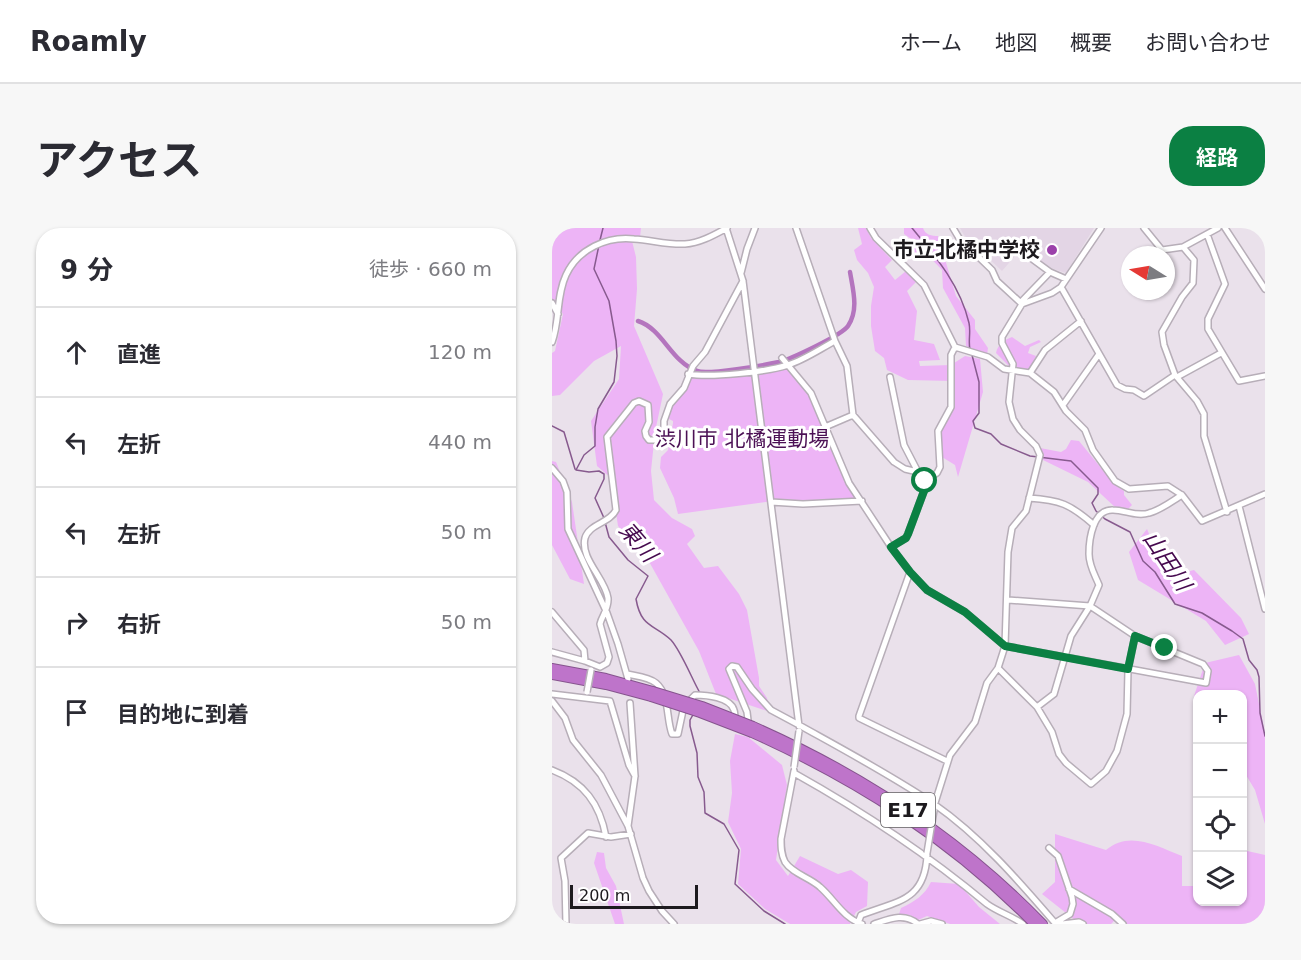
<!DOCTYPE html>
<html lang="ja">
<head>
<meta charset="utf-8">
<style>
	:root { --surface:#fff; --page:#f7f7f7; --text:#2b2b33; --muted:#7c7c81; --line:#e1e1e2; --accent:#0b8043 }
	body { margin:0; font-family:"DejaVu Sans","Noto Sans JP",sans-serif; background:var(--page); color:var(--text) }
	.controls { position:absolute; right:18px; bottom:18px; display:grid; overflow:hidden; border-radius:12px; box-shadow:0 2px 4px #0004 }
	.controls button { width:54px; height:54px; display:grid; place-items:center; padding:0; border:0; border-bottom:2px solid var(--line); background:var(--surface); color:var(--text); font:30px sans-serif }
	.compass { position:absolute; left:569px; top:18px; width:54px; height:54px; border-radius:50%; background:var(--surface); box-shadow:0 2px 4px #0004; rotate:281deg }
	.scale { position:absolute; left:18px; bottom:15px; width:128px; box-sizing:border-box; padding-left:6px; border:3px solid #1d1a1e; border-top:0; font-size:16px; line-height:21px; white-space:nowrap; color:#1d1a1e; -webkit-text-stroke:4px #fff; paint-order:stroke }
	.stop { position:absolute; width:18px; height:18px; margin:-14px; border:4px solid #0b8043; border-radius:50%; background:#fff }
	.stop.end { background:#0b8043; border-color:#fff; box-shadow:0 2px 6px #0008 }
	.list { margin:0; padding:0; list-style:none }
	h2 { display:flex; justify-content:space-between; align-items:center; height:78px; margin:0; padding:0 24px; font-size:26px }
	h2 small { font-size:20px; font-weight:400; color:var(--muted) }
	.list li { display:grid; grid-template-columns:39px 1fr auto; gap:18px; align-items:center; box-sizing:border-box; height:90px; padding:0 24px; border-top:2px solid var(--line) }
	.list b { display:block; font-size:22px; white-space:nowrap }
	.list em { font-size:20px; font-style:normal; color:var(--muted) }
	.icon { flex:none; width:33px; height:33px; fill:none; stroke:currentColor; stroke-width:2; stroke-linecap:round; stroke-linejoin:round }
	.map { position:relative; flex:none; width:713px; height:696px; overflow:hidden; border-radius:24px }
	header { display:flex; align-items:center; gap:36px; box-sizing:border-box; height:84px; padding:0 30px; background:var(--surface); border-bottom:2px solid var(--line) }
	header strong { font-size:28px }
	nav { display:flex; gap:33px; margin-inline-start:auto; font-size:21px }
	.intro { display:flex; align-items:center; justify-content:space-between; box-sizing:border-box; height:144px; padding:0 36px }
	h1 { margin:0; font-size:42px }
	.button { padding:15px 27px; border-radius:24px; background:var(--accent); color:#fff; font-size:21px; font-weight:700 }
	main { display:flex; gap:36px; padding:0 36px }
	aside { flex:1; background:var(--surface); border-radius:24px; box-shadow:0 2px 4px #0004 }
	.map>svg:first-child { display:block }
	.built { fill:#e3d5e5 }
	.green { fill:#edb4f6 }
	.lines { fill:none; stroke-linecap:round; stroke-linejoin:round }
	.stream { stroke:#875a8e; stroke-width:1.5 }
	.canal { stroke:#b475be; stroke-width:4.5 }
	.minor-casing { stroke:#b7aeb8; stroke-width:8 }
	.highway-casing { stroke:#86548e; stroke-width:10 }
	.minor { stroke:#fff; stroke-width:5 }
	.highway { stroke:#be74ca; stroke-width:8 }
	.minor-bridge-casing { stroke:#b7aeb8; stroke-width:8; stroke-linecap:butt }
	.highway-bridge-casing { stroke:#86548e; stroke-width:10; stroke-linecap:butt }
	.minor-bridge { stroke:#fff; stroke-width:5 }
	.highway-bridge { stroke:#be74ca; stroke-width:8 }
	.route { stroke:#0b8043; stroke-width:8 }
	.poi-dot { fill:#9b40aa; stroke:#fff; stroke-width:2 }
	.labels { text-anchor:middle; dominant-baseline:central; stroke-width:6; stroke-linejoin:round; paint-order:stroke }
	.shield { fill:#fff; stroke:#615f62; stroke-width:1.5 }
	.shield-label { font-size:20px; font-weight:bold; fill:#1d1a1e }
	.poi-label { font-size:21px; font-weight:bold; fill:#1d1a1e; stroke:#fff; text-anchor:end }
	.park-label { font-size:21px; fill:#4c1155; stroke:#fff }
	.water-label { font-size:22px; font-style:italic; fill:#45084e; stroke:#fff }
</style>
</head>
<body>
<header>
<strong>Roamly</strong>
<nav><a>ホーム</a><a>地図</a><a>概要</a><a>お問い合わせ</a></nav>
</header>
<div class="intro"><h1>アクセス</h1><a class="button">経路</a></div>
<main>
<aside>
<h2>9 分<small>徒歩 · 660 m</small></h2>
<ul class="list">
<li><svg class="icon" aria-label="ahead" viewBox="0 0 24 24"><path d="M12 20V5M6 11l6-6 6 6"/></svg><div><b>直進</b></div><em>120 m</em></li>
<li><svg class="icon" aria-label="left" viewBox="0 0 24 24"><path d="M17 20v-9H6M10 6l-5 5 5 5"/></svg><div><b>左折</b></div><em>440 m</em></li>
<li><svg class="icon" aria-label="left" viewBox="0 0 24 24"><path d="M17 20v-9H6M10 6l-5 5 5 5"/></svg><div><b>左折</b></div><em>50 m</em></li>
<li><svg class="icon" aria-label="right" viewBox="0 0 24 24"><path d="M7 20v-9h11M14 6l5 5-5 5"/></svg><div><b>右折</b></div><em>50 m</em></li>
<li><svg class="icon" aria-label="arrive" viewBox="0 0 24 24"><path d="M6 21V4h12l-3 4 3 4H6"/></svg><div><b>目的地に到着</b></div></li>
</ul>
</aside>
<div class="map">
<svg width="713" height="696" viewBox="0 0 713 696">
	<rect width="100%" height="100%" fill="#eae1eb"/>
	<path class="built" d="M408 0H542L514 45 495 39 469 21 450 43 412 7Z"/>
	<path class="green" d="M0 0H89L88 9 69 7 68 10 80 13 84 29 85 61 82 98 111 166 103 204 99 243 102 272 120 290 140 301 143 308 135 316 152 340 166 338 187 366 195 382 207 450V458L215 470 218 484 164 466 147 423 95 330 66 298 59 250 45 238 39 193 67 151 69 118 42 133 8 167 0 168V125L3 123 11 86 0 73Z
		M306 0H314L319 10 340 32 333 39 343 52 354 43 364 54 355 63 365 83 362 112 382 116 388 132 367 133 368 138 399 137 413 128 428 131 431 164 406 249 403 237 390 229 387 205 401 175V153L356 152 335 142 332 130 323 123 319 98V78L322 59 316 45 305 32 302 22 310 16Z
		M352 0H371C373 7 380 8 386 8L404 68 423 92V101L436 120 435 127 414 118 413 100 391 60 390 42 370 21 361 32 358 26 365 15 352 6Z
		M460 109 473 118 487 112 489 114 478 119 476 125 484 128 477 142 457 138 444 125C446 116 452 112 460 109Z
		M235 139 255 162 308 271 251 275 221 273 126 286 122 270 108 240 109 229 116 222 121 195V193L115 190 119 176 131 165 138 148 151 150Z
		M519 212 527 213 563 257 572 263V267L580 277 576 281 564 280 536 254 491 232 488 220 509 224 514 221Z
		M0 233 4 234 20 274 32 356 18 351 0 317Z
		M595 301 615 349 642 342 689 390 697 406 673 417 654 393 586 352 577 324Z
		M687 427 703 456 713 506V596L703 562 691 542 690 466H646L645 474 642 468 653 435Z
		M183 506 196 509 230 537 235 557 224 632 236 648 248 628 286 646 299 642 316 654 315 678 304 684 298 696H238L213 681 186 656 189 621 176 594 180 565 178 533Z
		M503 606 554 622C577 602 605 618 630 628V658H645L646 674H690L691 622 713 627V696H569L562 693 559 696H528L490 666 503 654Z
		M45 624 52 625 54 640 64 658 72 696H63L42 635Z
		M379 654 407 656 427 679 448 696H398L375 688 366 692 358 687 347 686 349 680C362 674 373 667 379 654Z"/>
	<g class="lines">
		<path class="stream" d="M360 0C384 29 408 57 417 95 419 104 416 113 418 122
			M48 12 51 0
			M420 127 427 154V185L421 193 423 200 439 206 449 216 478 228 519 233 546 260V266L540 275 544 283 553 291 578 304 591 333 603 344 623 376 650 385 680 403 691 411 697 432 705 442 707 449 708 485 713 508
			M0 198 12 204 23 241
			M24 242 37 244 47 243 52 246V251L43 270 52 290
			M24 242 32 227 43 218V199L46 181 62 154 65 128 64 113 57 73 42 41 47 17
			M53 294 57 309 76 332 96 348 84 371C89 400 102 396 119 412 129 423 140 451 148 465
			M142 485 138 492V498L145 525 146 549 152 564 153 585 172 596 187 622 183 656 212 683 233 696"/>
		<path class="canal" d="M86 93C111 101 119 134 145 143 156 147 213 137 227 134 239 131 290 107 296 98 307 82 301 62 298 44"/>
		<defs>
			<path id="minor" d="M174 0 191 53 247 498
				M244 0 283 113 295 138 301 187
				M318 0 324 10 372 57 403 119 436 129 452 141 478 145 502 164 514 183 533 202 541 222 563 253 577 261 616 258 630 267 650 293 713 266
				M401 0 407 10 440 42 445 53 470 76
				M592 0 610 22 631 19 642 32 641 55 630 69 610 104 612 117 623 147 645 173 652 186V208L675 284
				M673 0 713 61
				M655 6 673 56 656 91V101L687 153 713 148
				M631 19 666 0
				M468 22 498 44 514 51
				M189 45 195 21 203 0
				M509 59 565 157 573 161 582 162 592 168 623 147
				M469 74 498 44
				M0 75 6 86
				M0 114C8 93 4 68 14 47 26 21 55 8 82 11 99 12 116 17 133 16 148 15 162 7 175 0
				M230 130 259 165 297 255 339 319 358 344 375 362 413 384 453 418 654 455 656 443 651 436 583 408 538 378 456 372
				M478 145 493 122 529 93
				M136 146C159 150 214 144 236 137 252 132 268 121 283 113
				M338 149 352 217 366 244
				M625 149 669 125
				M511 177 547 126
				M273 199 301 187 342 234 353 241 366 244 373 253
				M0 240 11 253 15 264 16 301 55 385 66 416 76 451
				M477 270C508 272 518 276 542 297
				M219 274 251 276 310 273
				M687 278 713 381
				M339 319 354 310 356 306 372 263 373 253 385 245 388 239 386 203 399 179V127L403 119
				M358 344 307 488V490L395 533
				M0 384 32 422 33 433
				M0 424 33 433 48 439 55 435 57 429 48 396C50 387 57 381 56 370 53 350 28 331 33 310 37 296 58 295 64 282L55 209 82 175 87 173 96 177 97 194 93 203 94 208 97 212H107L112 208V193L118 176 132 160 141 138 153 124 191 53
				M446 440 485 479 500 504 507 526 514 535 539 556 554 543 565 523 575 486 576 442 583 408
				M75 446C84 448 97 449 104 455 118 467 114 491 120 506H126L132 478 143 467C154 467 178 469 182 482 183 485 183 489 183 492
				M0 466 58 473 77 537 83 548
				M0 473 13 490 21 512 49 547 76 598 91 650 97 663 110 683 122 696
				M485 479 502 466 519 408 538 378 547 357C543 347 537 338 537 326 537 311 541 281 561 282 573 282 585 289 597 285 609 282 620 273 630 267
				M192 498 196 492 195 484 177 441 180 438 185 439 200 461 219 482 247 497C292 522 339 547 382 576 428 608 466 652 503 695L507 696
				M0 542C32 554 48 576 54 609
				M242 543 229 611C229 619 229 626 233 634 241 646 257 649 268 659 282 671 291 690 310 696
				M242 545C310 583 375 626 435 676 446 684 460 688 471 696
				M382 578 398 527 423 494 435 455 446 440 453 418 456 324 460 300 474 283 488 227 484 218 468 202 461 191 457 174 461 136 450 115V109L470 76 500 65 509 59 549 0
				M76 598 83 548 78 475
				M497 620 506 628 520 669 521 676 518 686 503 695
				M517 661 560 686 571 696
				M306 695 309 687C344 673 373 674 375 627
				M14 696 13 653 9 630 36 605 59 609 79 606
				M322 696C337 691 352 684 366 696
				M368 696 379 693 390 696
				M510 696 527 694 531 696"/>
			<path id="highway" d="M0 440 54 450 101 463
				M0 447 54 457 99 469
				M201 498C310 546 408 610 491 696
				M200 505C307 553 399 612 482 696"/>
		</defs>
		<use href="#minor" class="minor-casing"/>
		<use href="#highway" class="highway-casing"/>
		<use href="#minor" class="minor"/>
		<use href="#highway" class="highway"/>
		<defs>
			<path id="minor-bridge" d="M35 464 39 442
				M242 539 247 503
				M375 625 382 582"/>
			<path id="highway-bridge" d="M101 463 150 478 201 498
				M99 469 148 485 200 505"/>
		</defs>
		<use href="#minor-bridge" class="minor-bridge-casing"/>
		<use href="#highway-bridge" class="highway-bridge-casing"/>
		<use href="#minor-bridge" class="minor-bridge"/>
		<use href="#highway-bridge" class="highway-bridge"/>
	</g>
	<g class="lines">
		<path class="route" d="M373 253 372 263 356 306 354 310 339 319 358 344 375 362 413 384 453 418 576 441 583 408 613 420"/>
	</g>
	<circle class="poi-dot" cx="500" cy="22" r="6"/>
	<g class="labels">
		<rect class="shield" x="329" y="565" width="54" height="34" rx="4.5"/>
		<g class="shield-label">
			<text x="356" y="582">E17</text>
		</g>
		<g class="poi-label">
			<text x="488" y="22">市立北橘中学校</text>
		</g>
		<g class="park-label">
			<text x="190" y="211">渋川市 北橘運動場</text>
		</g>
		<g class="water-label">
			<text transform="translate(86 314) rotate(49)">東川</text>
			<text transform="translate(615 333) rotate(56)">山田川</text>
		</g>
	</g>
</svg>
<div class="controls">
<button>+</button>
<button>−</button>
<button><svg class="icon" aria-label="locate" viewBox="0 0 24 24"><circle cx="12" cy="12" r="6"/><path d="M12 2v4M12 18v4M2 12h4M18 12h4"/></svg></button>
<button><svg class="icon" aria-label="layers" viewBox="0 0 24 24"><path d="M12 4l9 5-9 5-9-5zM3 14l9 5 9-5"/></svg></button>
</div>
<svg class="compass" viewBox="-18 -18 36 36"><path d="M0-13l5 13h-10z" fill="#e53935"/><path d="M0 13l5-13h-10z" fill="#7c7c81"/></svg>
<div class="scale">200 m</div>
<div class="stop" style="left:373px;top:253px"></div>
<div class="stop end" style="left:613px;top:420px"></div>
</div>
</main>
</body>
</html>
